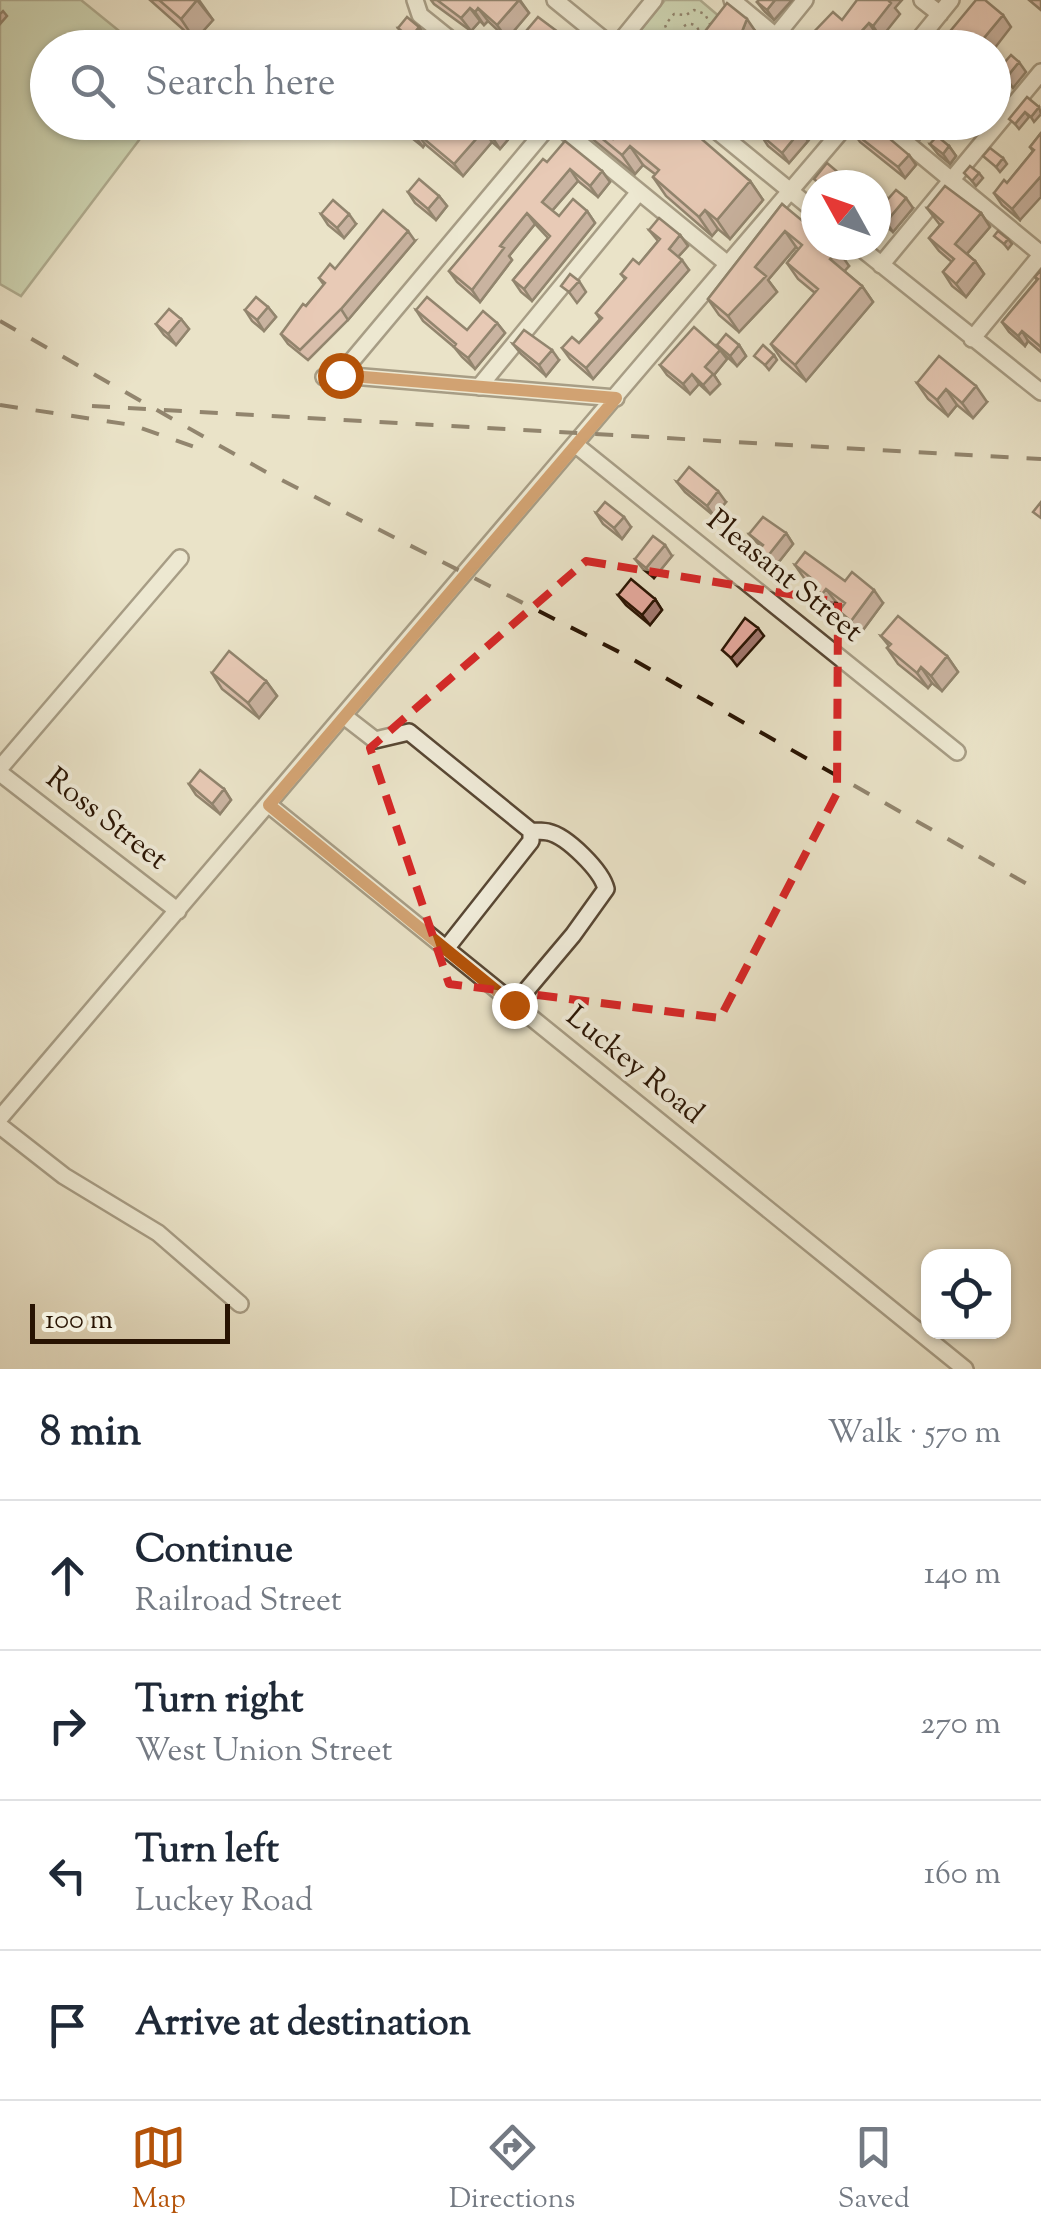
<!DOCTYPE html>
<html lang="en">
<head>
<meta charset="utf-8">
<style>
	:root { --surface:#fff; --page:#f6f6f7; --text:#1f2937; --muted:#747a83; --line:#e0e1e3; --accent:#b45309 }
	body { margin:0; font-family:"Sorts Mill Goudy",serif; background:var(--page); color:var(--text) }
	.controls { position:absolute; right:30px; bottom:30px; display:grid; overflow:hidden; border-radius:20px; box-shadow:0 2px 8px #0004 }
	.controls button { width:90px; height:90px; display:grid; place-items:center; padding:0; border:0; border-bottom:2px solid var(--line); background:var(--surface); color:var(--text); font:50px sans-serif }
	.compass { position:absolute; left:801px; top:170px; width:90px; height:90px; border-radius:50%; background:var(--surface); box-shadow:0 2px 8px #0004; rotate:310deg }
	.scale { position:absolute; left:30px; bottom:25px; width:200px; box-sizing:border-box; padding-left:10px; border:5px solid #281302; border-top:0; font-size:28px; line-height:35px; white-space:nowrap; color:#281302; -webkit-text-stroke:8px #f1eddb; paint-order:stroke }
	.stop { position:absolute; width:30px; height:30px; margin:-22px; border:8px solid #b45309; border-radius:50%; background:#fff }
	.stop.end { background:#b45309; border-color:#fff; box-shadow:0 2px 10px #0008 }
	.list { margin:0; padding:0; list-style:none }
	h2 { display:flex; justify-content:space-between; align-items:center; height:130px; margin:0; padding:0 40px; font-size:42px }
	h2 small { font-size:32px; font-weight:400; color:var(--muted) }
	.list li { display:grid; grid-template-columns:65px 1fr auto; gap:30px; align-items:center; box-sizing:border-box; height:150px; padding:0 40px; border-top:2px solid var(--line) }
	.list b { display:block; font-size:38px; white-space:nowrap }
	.list p { margin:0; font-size:32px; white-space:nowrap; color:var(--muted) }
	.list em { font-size:32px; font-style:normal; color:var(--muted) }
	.icon { flex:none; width:55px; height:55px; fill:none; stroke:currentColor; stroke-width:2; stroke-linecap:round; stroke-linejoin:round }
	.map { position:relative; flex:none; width:1041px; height:1369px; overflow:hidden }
	.search { position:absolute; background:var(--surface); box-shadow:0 2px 8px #0004; left:30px; right:30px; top:30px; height:110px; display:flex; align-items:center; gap:25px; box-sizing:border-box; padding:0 35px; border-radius:55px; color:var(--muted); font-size:38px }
	.sheet { height:730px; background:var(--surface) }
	nav { display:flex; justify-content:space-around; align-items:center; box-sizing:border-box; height:140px; border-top:2px solid var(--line); background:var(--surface); font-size:28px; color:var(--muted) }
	nav a { display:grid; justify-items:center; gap:5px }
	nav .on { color:var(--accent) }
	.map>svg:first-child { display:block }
	.green { fill:#b0c59b; stroke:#6c6c4e; stroke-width:2.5 }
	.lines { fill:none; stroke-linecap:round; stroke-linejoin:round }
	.minor-casing { stroke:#584734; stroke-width:20 }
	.path { stroke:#281302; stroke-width:2.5; stroke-dasharray:2.5 5; stroke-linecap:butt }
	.minor { stroke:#f1eddb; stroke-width:15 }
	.rail { stroke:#281302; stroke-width:4; stroke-dasharray:18 18; stroke-linecap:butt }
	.wall { fill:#c7938a; stroke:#281302; stroke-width:2.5 }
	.shaded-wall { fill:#a27870; stroke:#281302; stroke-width:2.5 }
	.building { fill:#e7aba0; stroke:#281302; stroke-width:2.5 }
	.route { stroke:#b45309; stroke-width:12 }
	.marked { fill:none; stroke:#d62828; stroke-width:8; stroke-dasharray:20 12; stroke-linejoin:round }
	.labels { text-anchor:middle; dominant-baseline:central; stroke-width:8; stroke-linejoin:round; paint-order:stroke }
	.street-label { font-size:30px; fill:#281302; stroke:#f1eddb }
</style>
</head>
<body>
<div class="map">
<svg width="1041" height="1369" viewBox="0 0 1041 1369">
	<rect width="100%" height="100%" fill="#eae3c8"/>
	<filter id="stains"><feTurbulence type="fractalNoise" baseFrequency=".002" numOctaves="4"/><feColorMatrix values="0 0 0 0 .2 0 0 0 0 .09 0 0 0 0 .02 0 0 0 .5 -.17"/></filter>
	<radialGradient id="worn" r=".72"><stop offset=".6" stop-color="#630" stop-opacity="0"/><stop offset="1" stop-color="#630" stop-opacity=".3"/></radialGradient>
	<path class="green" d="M0 0H81L139 47 48 48V122L152 123 21 296 0 284Z
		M665 0H700L734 29 720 47H640L632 41Z"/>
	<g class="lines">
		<defs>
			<path id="minor" d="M415 0 420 15 461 48
				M555 0 614 48
				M732 0 790 48
				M922 0 940 14
				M615 48 654 0
				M766 48 805 0
				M912 48 951 0
				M554 122 730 266
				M706 122 816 212
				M881 122 1041 254
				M857 245 1041 392
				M881 265 1041 72
				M972 339 1041 255
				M340 375 552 122
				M324 377 340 375 616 398
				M479 387 639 192
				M576 445 957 752
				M344 716 375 740 409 732 531 831V841L445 950
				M0 768 180 558
				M0 773 178 911
				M269 805 965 1369
				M514 1005 573 935 606 889C602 871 567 836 548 832 542 831 537 831 531 831
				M0 1118 849 122
				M0 1126 64 1176 158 1233 240 1304"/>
		</defs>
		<use href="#minor" class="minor-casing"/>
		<path class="path" d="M681 33a9 9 0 1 1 18 0a9 9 0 1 1-18 0Z
			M665 48 670 38 665 25 674 14 686 15 694 10 705 14 711 26"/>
		<use href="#minor" class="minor"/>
		<path class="rail" d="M0 321 266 472 625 655 1041 892
			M0 405 132 425 209 452
			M92 406 1041 459"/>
	</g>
	<path class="wall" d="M150 0H199L213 20 195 40Z
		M431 0H520L529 13 507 39 488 21 484 25 480 21 471 31 434 4Z
		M759 0H792L774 20 765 12 757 2Z
		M1029 0H1041V10Z
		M419 27 426 38 418 48 406 38 398 28Z
		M523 122 500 149 492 142 463 176 425 144 423 147 408 135 400 123 438 134Z
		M575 122H594L613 139 624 126 620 122H670L750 181 763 200 730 239 718 229 712 236 666 196 653 177 655 174 643 165 635 174 579 128Z
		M898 122H923L928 130 920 139Z
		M853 132 909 155 916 165 905 178 860 142Z
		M1041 133 1020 220 1002 205 994 193 1007 183 1033 151 1030 147Z
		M761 135 808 141 789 163 768 146Z
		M930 144 949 146 956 156 950 164 938 154Z
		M547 162 602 171 610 182 598 197 578 181 552 211 559 216 587 211 595 223 532 301 521 292 513 280 548 238 535 224 509 256 512 260 480 302 457 282 449 271Z
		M876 188 888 199 913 208 893 232 876 218Z
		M408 192 439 196 447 206 436 220 415 203Z
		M782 204 849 266 844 271 862 286 873 302 806 381 782 360 771 344 815 293 798 279 787 263 798 249 796 247 768 280 777 292 739 332 719 315 708 299Z
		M927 208 981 213 990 227 967 254 975 261 984 274 966 297 952 286 943 272 952 262 939 251 929 238 940 225Z
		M321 214 356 224 344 238 328 225Z
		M649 230 680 235 688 246 678 257 689 270 593 379 570 359 562 348 579 343 600 319 596 313 625 279 621 274 639 264 658 241Z
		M415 241 348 320 308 360 288 344 281 334 324 285 319 278 335 269Z
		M1041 270V352L1028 341 1025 346 1009 332 1002 322 1037 280 1035 277Z
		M268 307 276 317 264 331 252 321 245 310Z
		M416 310 467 330 497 323 505 333 475 369 462 357 454 347 423 321Z
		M181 319 189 329 176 345 164 335 156 324Z
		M513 344 559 360 546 376 521 354Z
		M717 345H739L746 356 737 366 725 355Z
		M727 359 714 375 720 384 710 394 699 384 690 394 667 375 660 365Z
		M917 383 987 402 973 418 957 405 948 416 928 399Z
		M677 482 726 502 714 516 685 492Z
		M596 513 631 527 622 539 603 524Z
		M786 533 793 544 774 568 766 561 759 550 761 547 749 534Z
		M672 556 654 578 643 569 635 559Z
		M795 565 845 581 883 603 860 634 848 624 839 611 842 607 836 602 831 608 817 596 808 583 809 582 804 578Z
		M618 595 655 599 662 610 650 625 626 605Z
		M881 636 947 656 958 672 942 691 932 683 928 688 898 664 887 648 889 646Z
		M212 673 266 681 277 696 259 718 222 689Z
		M189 784 224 789 231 800 220 814 196 795Z"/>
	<path class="shaded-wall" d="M197 0 213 20 195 40 181 19Z
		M519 0 529 13 507 39 497 25Z
		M775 0H792L774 20 767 10Z
		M887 0H902L895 8 900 14 881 38 873 26Z
		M470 8 480 21 471 31 461 18Z
		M478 8 488 21 484 25 475 12Z
		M3 11 7 16 0 24V14Z
		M1003 15 1011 27 994 49 979 48 984 38Z
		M747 19 760 38 756 48H745L739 39Z
		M869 23 877 35 865 48H846Z
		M419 27 426 38 417 48 410 38Z
		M1019 62 1026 72 1013 88 1006 78Z
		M1039 107 1041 114 1034 122 1031 117Z
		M1025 112 1029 117 1019 129 1015 124Z
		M504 122H523L500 149 492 137Z
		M910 122H923L928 130 920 139 909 124Z
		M976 122H984L976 133 972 128Z
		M484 130 492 142 463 176 454 164Z
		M800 131 808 141 789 163 782 153Z
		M416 132 425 144 423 147 414 135Z
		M630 146 643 165 635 174 622 155Z
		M949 146 956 156 950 164 943 154Z
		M909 155 916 165 905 178 898 167Z
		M1003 158 1007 164 1000 172 996 167Z
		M570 169 578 181 550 213 542 202Z
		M602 171 610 182 598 197 590 186Z
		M979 173 983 178 976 186 972 181Z
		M1041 176V197L1020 220 1012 209Z
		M750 181 763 200 730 239 717 220Z
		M439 196 447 206 436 220 428 209Z
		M906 198 913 208 893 232 886 222Z
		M705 210 718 229 712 236 699 217Z
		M587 211 595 223 532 301 524 289Z
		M527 213 535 224 509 256 512 260 480 302 472 290 500 246Z
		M981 213 990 227 964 257 955 244Z
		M349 214 356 224 344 238 337 228Z
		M408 231 415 241 348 320 341 309Z
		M785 231 796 247 768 280 777 292 739 332 728 316 755 267Z
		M680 235 688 246 676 259 669 249Z
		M1008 239 1012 244 1008 249 1004 244Z
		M838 250 849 266 841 275 830 259Z
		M682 260 689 270 593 379 586 368Z
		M975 261 984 274 966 297 956 284Z
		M579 281 586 292 577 303 569 292Z
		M862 286 873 302 806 381 795 365Z
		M268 307 276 317 264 331 257 320Z
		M181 319 189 329 176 345 168 334Z
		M497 323 505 333 475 369 468 358Z
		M1022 331 1028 341 1025 346 1018 336Z
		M739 345 746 356 737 366 730 356Z
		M552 350 559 360 546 376 539 365Z
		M720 350 727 359 714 375 720 384 710 394 703 385 705 367Z
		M774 355 777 360 769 370 765 365Z
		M692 374 699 384 690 394 683 384Z
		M976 386 987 402 973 418 962 403Z
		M946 389 957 405 948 416 937 400Z
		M718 491 726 502 714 516 707 506Z
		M624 517 631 527 622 539 614 528Z
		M786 533 793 544 774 568 767 557Z
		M665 545 672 556 654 578 646 568Z
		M826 589 836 602 831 608 822 594Z
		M874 590 883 603 860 634 851 621Z
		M655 599 662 610 650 625 642 615Z
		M758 628 764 636 737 666 731 658Z
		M947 656 958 672 942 691 931 676Z
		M921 667 932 683 928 688 917 673Z
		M266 681 277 696 259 718 248 703Z
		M224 789 231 800 220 814 212 804Z"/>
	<path class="building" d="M159 0H197L181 19Z
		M437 0H519L497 25 478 8 475 12 470 8 461 18Z
		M759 0H775L767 10 757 2Z
		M857 0H888L891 3 873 26 869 23 846 48H821L809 37 833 12 842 20Z
		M976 0H985L1003 15 984 38 986 40 979 48H946L953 39 947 35Z
		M727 3 747 19 739 39 750 48H692Z
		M407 17 419 27 410 38 398 28Z
		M538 17 570 41 564 48H537L521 37Z
		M1011 55 1019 62 1006 78 997 71Z
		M1027 97 1039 107 1031 117 1025 112 1015 124 1009 119Z
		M400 122H424L438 134 448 122H504L492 137 484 130 454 164 416 132 414 135Z
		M582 122H594L613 139 627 122H670L673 125 675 122H682L750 181 717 220 705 210 699 217 653 177 659 170 630 146 622 155Z
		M772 122H791L800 131 782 153 761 135Z
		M861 122H870L909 155 898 167 853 132Z
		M1041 133V176L1012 209 994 193 1004 180 1007 183 1034 150 1030 147Z
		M937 136 949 146 943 154 930 144Z
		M565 141 602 171 590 186 570 169 542 202 559 216 573 199 587 211 524 289 513 280 550 236 527 213 500 246 504 248 472 290 449 271 543 159 547 162Z
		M990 148 1003 158 996 167 983 156Z
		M827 163 853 185H821L814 179Z
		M970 166 979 173 972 181 964 173Z
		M863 178 872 185H857Z
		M419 179 439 196 428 209 408 192Z
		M945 186 981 213 955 244 975 261 956 284 943 272 954 259 929 238 943 222 927 208Z
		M876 188 888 199 896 190 906 198 886 222 876 214Z
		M333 200 349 214 337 228 321 214Z
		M782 204 816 232V245H832L838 250 830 259 862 286 795 365 771 344 818 289 787 263 802 245 785 231 755 267 766 276 728 316 708 299Z
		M383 210 408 231 341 309 300 350 281 334 303 304 306 306 325 283 319 278 330 264 335 269Z
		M659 218 680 235 669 249 682 260 586 368 562 348 572 337 579 343 602 318 596 313 626 278 621 274 633 259 639 264 660 239 649 230Z
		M998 231 1008 239 1004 244 994 236Z
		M1041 270V347L1022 331 1018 336 1002 322 1038 279 1035 277Z
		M570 274 579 281 569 292 561 286Z
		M256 297 268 307 257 320 245 310Z
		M427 297 467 330 483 311 497 323 468 358 454 347 456 344 416 310Z
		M169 309 181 319 168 334 156 324Z
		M694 327 720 350 705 367 713 374 703 385 692 374 683 384 660 365Z
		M524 330 552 350 539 365 513 344Z
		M726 334 739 345 730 356 717 345Z
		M763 345 774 355 765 365 754 356Z
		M939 356 976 386 962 403 946 389 937 400 917 383Z
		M689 467 718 491 707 506 677 482Z
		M605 502 624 517 614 528 596 513Z
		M1041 502V518L1033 512Z
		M763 517 786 533 767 557 759 550 763 545 749 534Z
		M653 536 665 545 646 568 635 559Z
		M805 552 845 581 852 572 874 590 851 621 839 611 845 603 826 589 822 594 808 583 811 578 795 565Z
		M631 579 655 599 642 615 618 595Z
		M898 616 947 656 931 676 921 667 917 673 887 648 891 644 881 636Z
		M745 618 758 628 731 658 722 650Z
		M229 651 266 681 248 703 212 673Z
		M200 770 224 789 212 804 189 784Z"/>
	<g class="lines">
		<path class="route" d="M340 375 616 398 269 805 514 1005"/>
	</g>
	<path d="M0 0H1041V1369H0ZM586 561 838 602 837 793 720 1018 449 984 370 748Z" fill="#eae3c8" fill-opacity=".55" fill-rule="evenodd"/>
	<path class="marked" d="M586 561 838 602 837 793 720 1018 449 984 370 748Z"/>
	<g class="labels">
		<g class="street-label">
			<text transform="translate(784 577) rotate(39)">Pleasant Street</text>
			<text transform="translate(106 820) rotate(38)">Ross Street</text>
			<text transform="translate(634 1066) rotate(39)">Luckey Road</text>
		</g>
	</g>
	<rect width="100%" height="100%" filter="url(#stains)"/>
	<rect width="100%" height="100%" fill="url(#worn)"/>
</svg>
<div class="controls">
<button><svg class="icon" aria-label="locate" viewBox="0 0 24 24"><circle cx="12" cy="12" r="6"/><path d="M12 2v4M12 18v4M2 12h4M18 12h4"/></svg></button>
</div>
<svg class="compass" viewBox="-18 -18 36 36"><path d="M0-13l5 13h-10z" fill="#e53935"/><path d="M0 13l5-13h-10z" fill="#747a83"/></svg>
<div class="scale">100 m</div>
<div class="stop" style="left:340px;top:375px"></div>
<div class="stop end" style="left:514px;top:1005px"></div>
<div class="search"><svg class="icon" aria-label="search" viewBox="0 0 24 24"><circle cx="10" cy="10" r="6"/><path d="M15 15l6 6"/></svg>Search here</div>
</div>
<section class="sheet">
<h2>8 min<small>Walk · 570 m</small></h2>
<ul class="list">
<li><svg class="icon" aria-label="ahead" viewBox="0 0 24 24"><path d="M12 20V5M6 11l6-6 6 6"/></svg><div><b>Continue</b><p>Railroad Street</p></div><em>140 m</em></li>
<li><svg class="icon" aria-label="right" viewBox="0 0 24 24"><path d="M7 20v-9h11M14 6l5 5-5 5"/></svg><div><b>Turn right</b><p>West Union Street</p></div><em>270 m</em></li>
<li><svg class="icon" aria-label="left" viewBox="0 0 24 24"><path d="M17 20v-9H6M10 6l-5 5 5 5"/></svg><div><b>Turn left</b><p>Luckey Road</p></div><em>160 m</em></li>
<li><svg class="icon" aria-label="arrive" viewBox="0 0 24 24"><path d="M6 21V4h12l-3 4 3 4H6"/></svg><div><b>Arrive at destination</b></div></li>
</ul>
</section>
<nav>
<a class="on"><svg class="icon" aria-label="map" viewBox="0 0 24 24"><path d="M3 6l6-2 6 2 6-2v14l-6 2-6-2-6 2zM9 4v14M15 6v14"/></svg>Map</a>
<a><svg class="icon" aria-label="directions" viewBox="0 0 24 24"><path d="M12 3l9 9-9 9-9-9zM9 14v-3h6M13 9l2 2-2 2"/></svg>Directions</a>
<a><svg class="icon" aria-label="saved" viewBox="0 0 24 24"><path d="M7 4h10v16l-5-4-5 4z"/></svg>Saved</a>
</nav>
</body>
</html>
